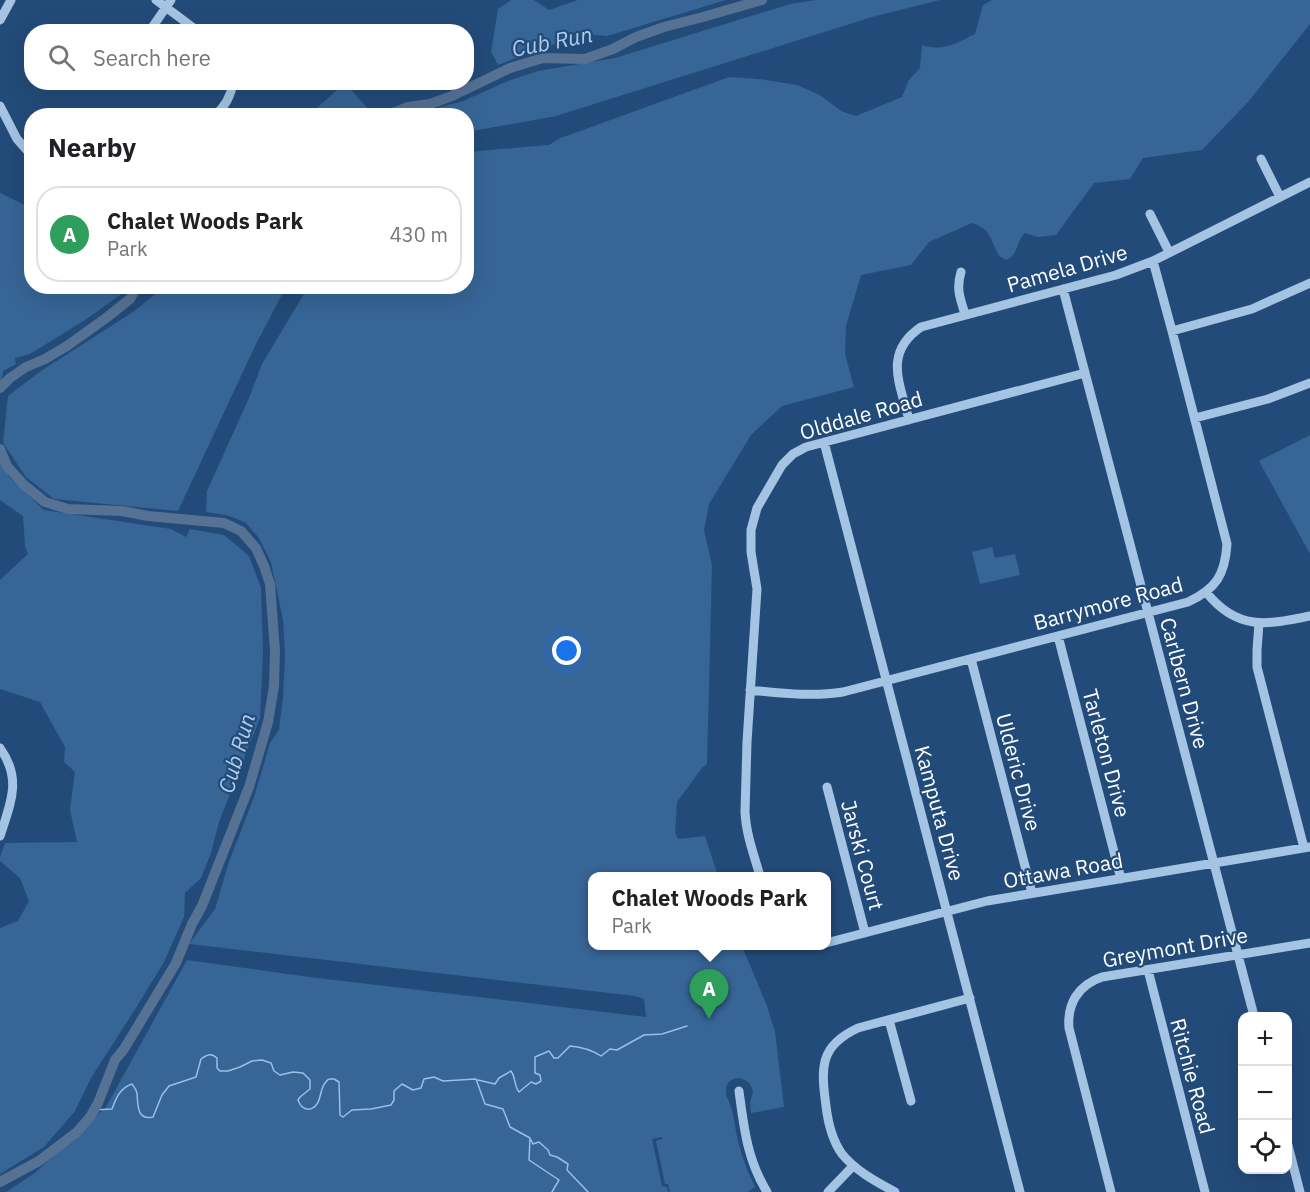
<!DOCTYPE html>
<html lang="en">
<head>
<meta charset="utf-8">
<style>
	:root { --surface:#fff; --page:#f2f2f2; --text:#202124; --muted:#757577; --line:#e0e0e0; --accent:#7c3aed }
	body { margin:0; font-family:"IBM Plex Sans",sans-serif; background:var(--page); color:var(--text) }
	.controls { position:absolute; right:18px; bottom:18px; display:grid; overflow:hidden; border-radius:12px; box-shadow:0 6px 24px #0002 }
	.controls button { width:54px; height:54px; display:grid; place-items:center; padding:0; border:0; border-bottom:2px solid var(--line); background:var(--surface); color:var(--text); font:30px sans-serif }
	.you { position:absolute; left:567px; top:651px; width:21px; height:21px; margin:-15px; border:4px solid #fff; border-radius:50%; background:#1a73e8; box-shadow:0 0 0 9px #1a73e833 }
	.badge { display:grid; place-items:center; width:39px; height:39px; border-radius:50%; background:var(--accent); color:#fff; font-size:20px; font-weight:700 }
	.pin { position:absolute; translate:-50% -50px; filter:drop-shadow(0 2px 3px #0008) }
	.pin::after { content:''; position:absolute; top:32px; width:21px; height:18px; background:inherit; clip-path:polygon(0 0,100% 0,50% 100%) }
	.popup { position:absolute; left:588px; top:872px; width:243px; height:78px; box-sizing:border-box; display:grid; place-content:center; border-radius:12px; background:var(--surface); filter:drop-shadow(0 2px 4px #0005); font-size:20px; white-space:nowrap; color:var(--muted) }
	.popup b { font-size:22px; color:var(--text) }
	.popup::after { content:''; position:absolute; left:50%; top:100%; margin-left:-12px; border:12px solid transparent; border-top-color:var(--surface) }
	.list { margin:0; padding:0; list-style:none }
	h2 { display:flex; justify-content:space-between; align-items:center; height:78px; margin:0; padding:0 24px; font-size:26px }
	h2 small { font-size:20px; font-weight:400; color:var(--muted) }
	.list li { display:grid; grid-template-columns:39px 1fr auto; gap:18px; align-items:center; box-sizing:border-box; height:96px; margin:0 12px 12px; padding:0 12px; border:2px solid var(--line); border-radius:24px }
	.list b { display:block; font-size:22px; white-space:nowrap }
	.list p { margin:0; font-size:20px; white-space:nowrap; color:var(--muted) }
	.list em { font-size:20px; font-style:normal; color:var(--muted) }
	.icon { flex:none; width:33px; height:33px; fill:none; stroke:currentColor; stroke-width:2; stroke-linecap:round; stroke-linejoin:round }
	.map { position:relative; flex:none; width:1310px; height:1192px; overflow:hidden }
	.search { position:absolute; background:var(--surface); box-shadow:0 6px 24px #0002; left:24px; top:24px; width:450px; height:66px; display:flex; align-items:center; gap:15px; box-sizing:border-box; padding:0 21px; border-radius:24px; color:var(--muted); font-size:22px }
	.panel { position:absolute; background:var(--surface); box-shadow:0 6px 24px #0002; left:24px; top:108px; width:450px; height:186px; border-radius:24px }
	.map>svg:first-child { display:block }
	.green { fill:#376596 }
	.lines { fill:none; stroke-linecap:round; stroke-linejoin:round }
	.stream { stroke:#99bfe5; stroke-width:1.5 }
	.river { stroke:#557294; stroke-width:10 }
	.minor { stroke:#a5c4e4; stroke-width:9 }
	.labels { text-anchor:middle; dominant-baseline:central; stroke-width:4.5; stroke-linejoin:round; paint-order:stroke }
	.street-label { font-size:21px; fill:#fff; stroke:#234b79 }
	.water-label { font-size:22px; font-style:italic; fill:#b0cdec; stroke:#234b79 }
</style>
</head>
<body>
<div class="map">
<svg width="1310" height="1192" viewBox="0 0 1310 1192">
	<rect width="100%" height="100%" fill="#234b79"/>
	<path class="green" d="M511 0H534L549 10 578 0H726L607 36 586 34 539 49 498 65 491 52 498 9Z
		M816 0H940L872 17 556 116 467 132 466 116 410 115 463 101 508 81 538 71 615 58 790 4Z
		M992 0H1310V24L1248 102 1202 150 1143 158 1130 179 1094 183 1056 235 1038 237 1025 233C1016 241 1019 255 1006 260L999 256C990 240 992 229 972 223L929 242 911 265 861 275 846 326 845 354 854 387 782 406 751 435 709 504 704 530 712 565 707 764 702 768 677 802 675 833 678 839 705 836 718 876H592V946H742L767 1006 775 1032 784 1107 751 1113 750 1103 753 1091C748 1073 725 1075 726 1092 726 1098 731 1104 732 1110 735 1123 736 1135 740 1148 743 1161 749 1174 755 1187L747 1192H670L668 1184H665L656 1141 662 1139V1137L652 1139 662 1186 667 1187 668 1192H6L36 1172 106 1107 187 960 309 977 646 1017 644 999 635 996 189 944 215 909 229 862 255 794 270 743 279 730 283 697 285 655 283 620 271 562 259 538 245 522 226 515 206 512 207 491 249 398 262 364 308 287 466 286 467 152 549 145 558 139 729 77 759 79 797 85 820 95 841 111 856 116 902 97 909 80 920 68 922 45C943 52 957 43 975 34L983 5Z
		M345 83 370 111 364 115H309Z
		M0 193 31 208 32 286 128 287 127 290 85 320 30 354 15 358 16 364 3 371 0 393Z
		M164 287H286L255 346 178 511 54 499 26 477 3 443 8 396 41 371 133 312Z
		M1310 435V554L1259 461Z
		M0 461 10 478 44 510 171 529 186 537 190 529 224 535 249 556 261 588 263 652 260 718 219 822 211 853 201 878 185 893 184 917 164 962 134 1011 91 1078 75 1111 44 1147 0 1174V928L18 921 29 901 20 878 0 861V857L5 843 77 842 70 810 75 772 64 762 65 747 40 702 0 689V580L28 554 25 546 23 516 0 500Z
		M992 547 995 558 1015 554 1020 575 980 584 972 552Z"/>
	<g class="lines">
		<path class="stream" d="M478 1080 495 1084 499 1078 511 1071C516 1078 514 1086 519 1092L531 1082 536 1084 541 1081 540 1075 535 1073V1057L549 1051 554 1058H558L570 1046C581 1047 592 1050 601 1056L610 1049 617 1050 644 1035 662 1034 687 1026
			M94 1110 112 1109C116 1098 120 1088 132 1084 134 1087 136 1089 137 1093 138 1103 136 1121 153 1117L162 1095 169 1086 196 1077 201 1059C208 1054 211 1053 217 1058V1068L220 1071H228L240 1067 252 1061 262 1060 271 1063 274 1071 280 1075 293 1072 303 1073 310 1080V1089L300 1097 298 1100C300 1106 303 1110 310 1109 322 1106 319 1090 325 1083 329 1078 328 1079 334 1079L339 1082 340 1115 343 1117 352 1110 371 1109 391 1105 394 1100V1091L402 1084 413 1090 421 1088 424 1079 434 1077 443 1081 476 1079 485 1104 503 1109 510 1127 530 1138 529 1160 559 1180 552 1192
			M531 1140 533 1144 539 1142 548 1150 550 1155 557 1157 568 1164 567 1170 588 1192"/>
		<path class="river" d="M386 116 408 107 430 104 452 96 510 68 543 58 585 59 613 49 636 37 664 27 703 17 762 0
			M0 388 10 378 26 367 45 359 67 346 106 318 130 299 137 286
			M0 449 7 466 24 485 45 502 68 509 122 511 148 516 224 523 241 531 256 548 264 566 270 584 275 651 274 686 268 722 249 787 202 906 192 924 176 963 124 1049 115 1060 98 1103 90 1117 77 1132 39 1161 0 1182"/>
		<path class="minor" d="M156 0 199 32
			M0 20 11 0
			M149 32 171 0
			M0 106 17 139 32 156
			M214 116C225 107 231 97 233 82
			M1261 159 1280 197
			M1150 214 1169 252
			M961 272C956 289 960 298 965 314
			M1063 289 1254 1016
			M1172 331 1252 309 1310 283
			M1195 418 1268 399 1310 383
			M909 420C900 383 883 353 921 327L1116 275 1153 261 1310 182
			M824 442 1020 1192
			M1206 592C1237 631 1267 625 1310 616
			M1259 623 1257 650V667L1304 848
			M1058 636 1121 879
			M971 659 1032 893
			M750 690C781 693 812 697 843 692L1188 602C1216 589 1225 575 1227 544L1172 331 1153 261
			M0 748C22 779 11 802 0 836
			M827 787 865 933
			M760 876C754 855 746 834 745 812L747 742 757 589 751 552V530L757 508 782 465 793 454 806 447 1085 373
			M826 943 987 901 1310 847
			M1148 970 1205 1192
			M889 1020 911 1101
			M739 1091C744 1128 747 1159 767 1192
			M1288 1145 1300 1192
			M828 1192 853 1166
			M895 1192C875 1181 856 1171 842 1154 832 1140 828 1123 826 1106 821 1068 819 1046 858 1028L970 998
			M1111 1192 1069 1028C1067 1004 1078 985 1102 977L1310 943"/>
	</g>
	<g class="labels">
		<g class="street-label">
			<text transform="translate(1067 268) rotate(-16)">Pamela Drive</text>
			<text transform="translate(861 415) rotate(-16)">Olddale Road</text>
			<text transform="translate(1108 603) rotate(-15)">Barrymore Road</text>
			<text transform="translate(1185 683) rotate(75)">Carlbern Drive</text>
			<text transform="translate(1107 753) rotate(75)">Tarleton Drive</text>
			<text transform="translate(1019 772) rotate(75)">Ulderic Drive</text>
			<text transform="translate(940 813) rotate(75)">Kamputa Drive</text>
			<text transform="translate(863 855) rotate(75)">Jarski Court</text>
			<text transform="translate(1063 870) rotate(-10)">Ottawa Road</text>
			<text transform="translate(1175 947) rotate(-10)">Greymont Drive</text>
			<text transform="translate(1193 1076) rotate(75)">Ritchie Road</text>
		</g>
		<g class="water-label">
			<text transform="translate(552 41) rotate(-11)">Cub Run</text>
			<text transform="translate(236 753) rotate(-74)">Cub Run</text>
		</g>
	</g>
</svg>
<div class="controls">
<button>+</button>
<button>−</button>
<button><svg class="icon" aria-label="locate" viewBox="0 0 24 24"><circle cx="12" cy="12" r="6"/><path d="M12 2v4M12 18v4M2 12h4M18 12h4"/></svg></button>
</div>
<div class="you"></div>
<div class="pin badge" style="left:709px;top:1019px;background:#2e9e5b">A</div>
<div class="popup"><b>Chalet Woods Park</b>Park</div>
<div class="search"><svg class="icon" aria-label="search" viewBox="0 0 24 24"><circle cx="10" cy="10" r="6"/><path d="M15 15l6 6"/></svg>Search here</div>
<section class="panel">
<h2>Nearby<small></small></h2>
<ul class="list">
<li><span class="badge" style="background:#2e9e5b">A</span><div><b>Chalet Woods Park</b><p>Park</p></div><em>430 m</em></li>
</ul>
</section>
</div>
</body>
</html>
